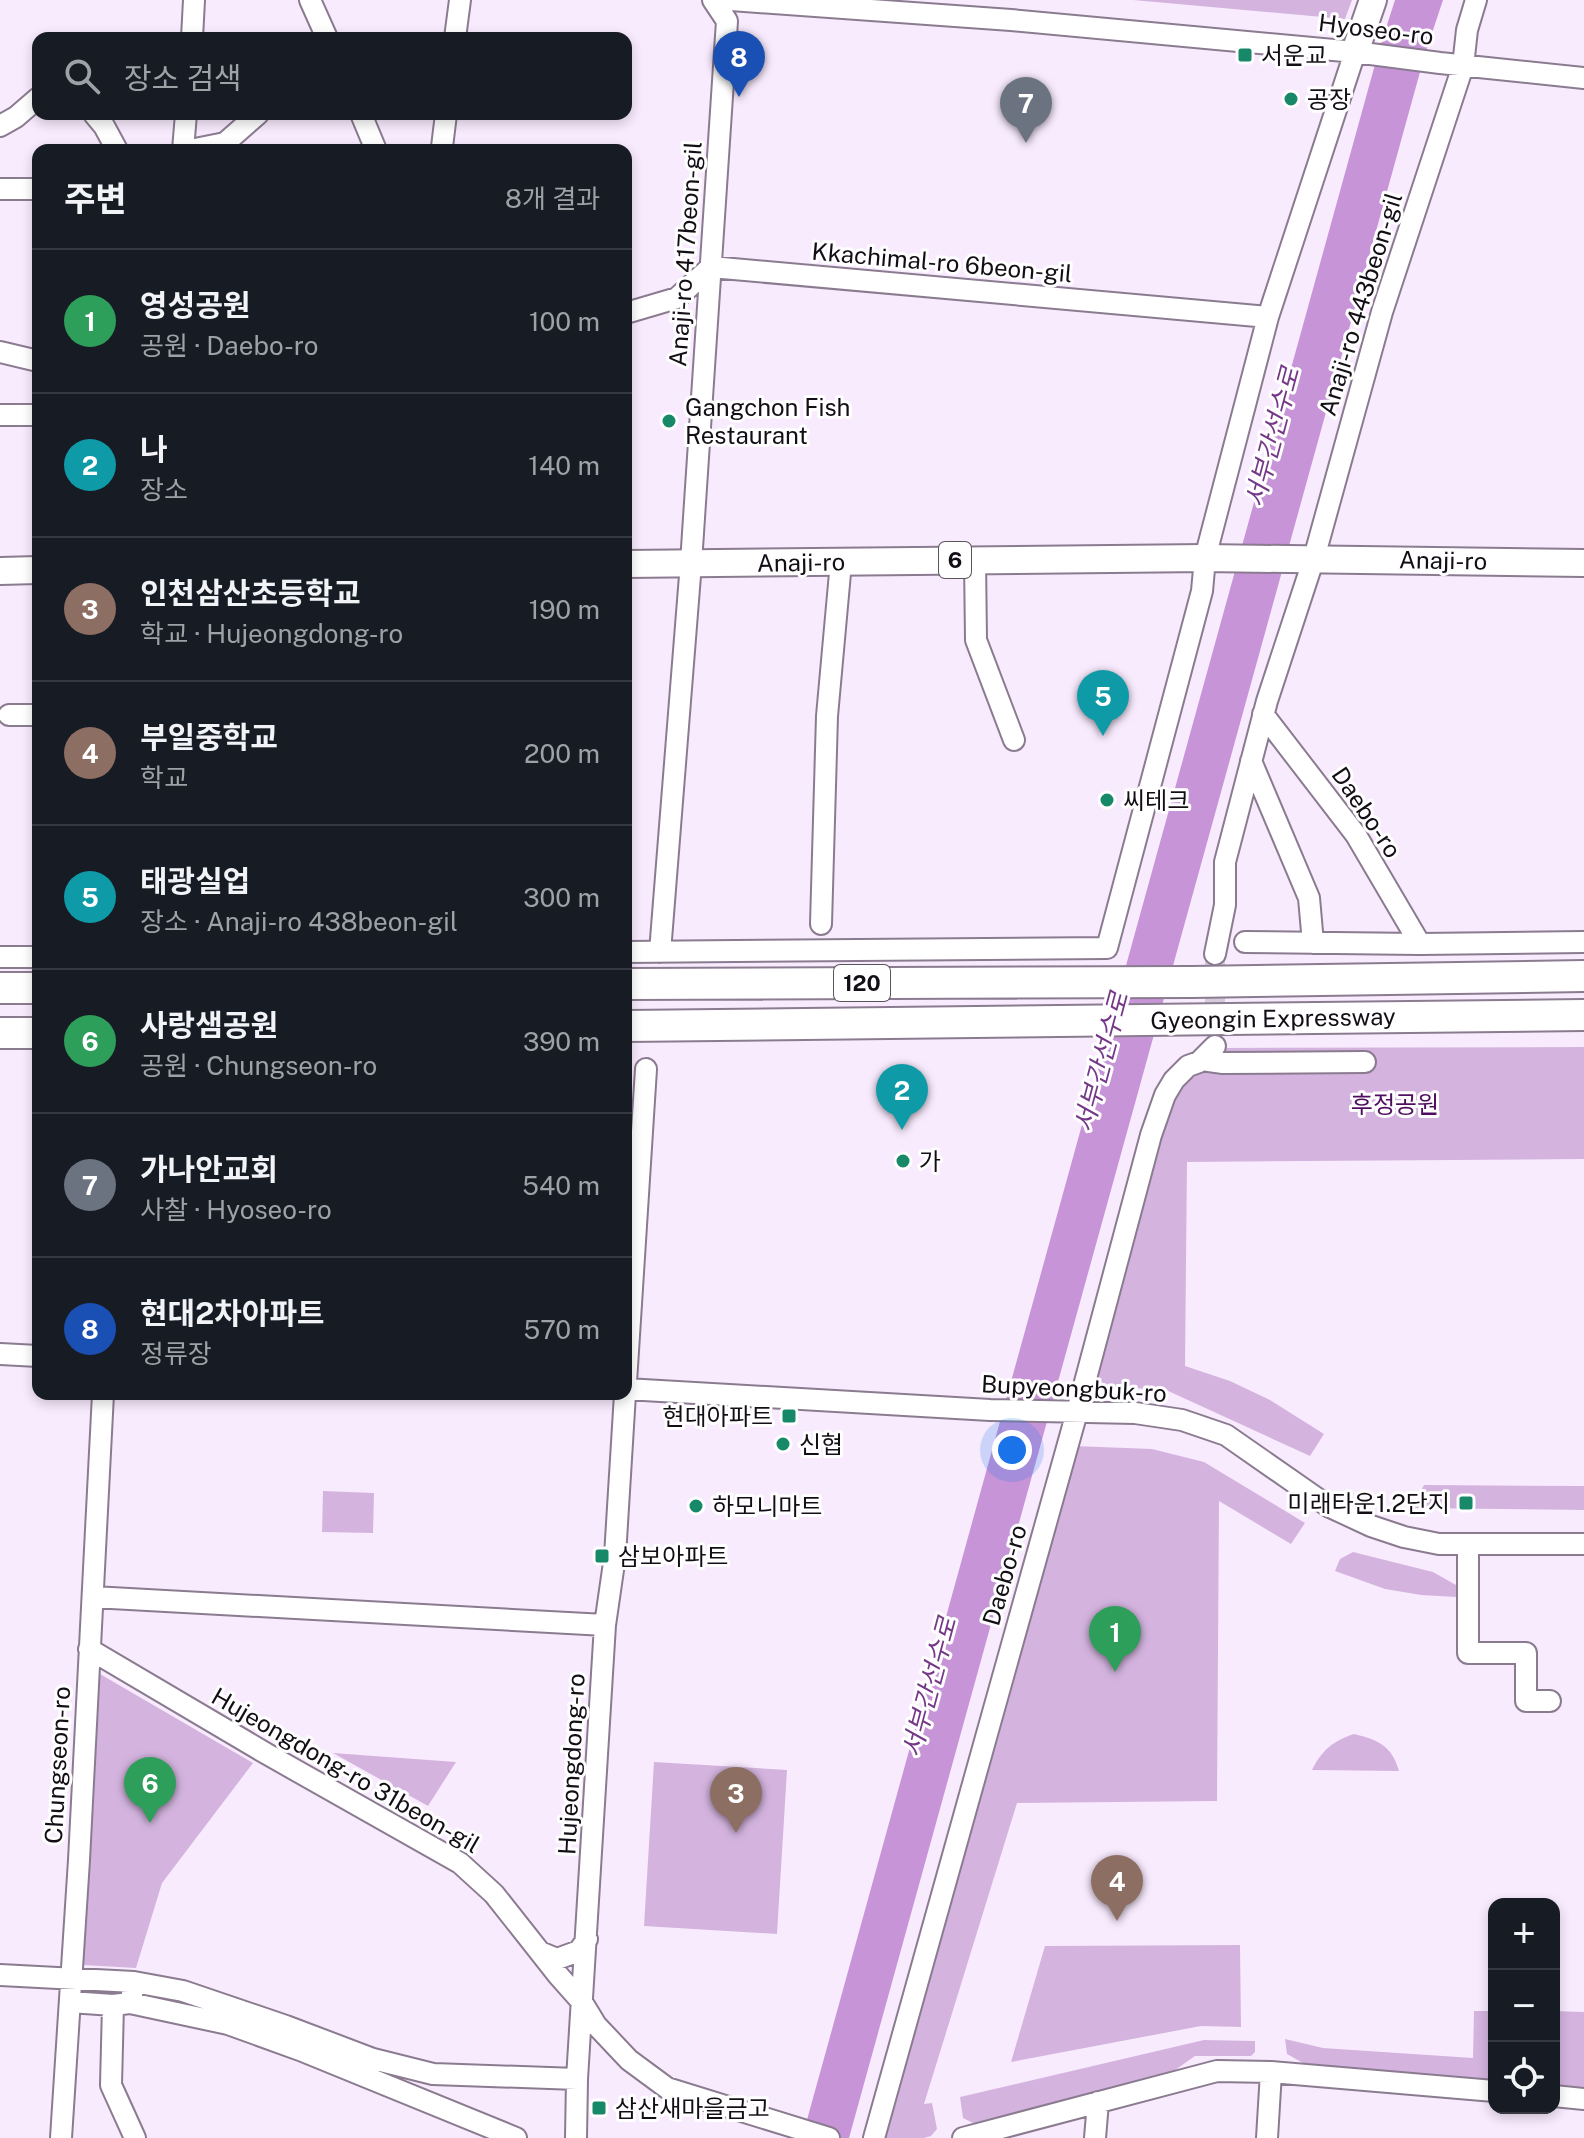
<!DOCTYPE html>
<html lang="ko">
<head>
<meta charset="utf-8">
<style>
	:root { --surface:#171b24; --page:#20242c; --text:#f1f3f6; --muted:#9ea1a6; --line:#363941; --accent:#178968 }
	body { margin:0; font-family:"Public Sans","Noto Sans KR",sans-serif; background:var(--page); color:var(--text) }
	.controls { position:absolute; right:24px; bottom:24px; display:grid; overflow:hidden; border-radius:16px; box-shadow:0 4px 12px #0003 }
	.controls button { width:72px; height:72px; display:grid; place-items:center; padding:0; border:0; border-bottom:2px solid var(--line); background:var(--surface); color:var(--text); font:40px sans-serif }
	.you { position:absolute; left:1012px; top:1450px; width:28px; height:28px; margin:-20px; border:6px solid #fff; border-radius:50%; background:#1a73e8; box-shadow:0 0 0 12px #1a73e833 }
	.badge { display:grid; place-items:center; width:52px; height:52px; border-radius:50%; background:var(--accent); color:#fff; font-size:26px; font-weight:700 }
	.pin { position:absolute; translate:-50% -66px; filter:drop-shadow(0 2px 4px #0008) }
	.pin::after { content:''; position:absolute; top:42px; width:28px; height:24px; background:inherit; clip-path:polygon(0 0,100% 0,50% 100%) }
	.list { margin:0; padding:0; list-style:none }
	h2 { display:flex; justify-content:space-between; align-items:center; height:104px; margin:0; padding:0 32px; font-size:34px }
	h2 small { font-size:26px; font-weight:400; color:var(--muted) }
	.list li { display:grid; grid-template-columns:52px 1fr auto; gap:24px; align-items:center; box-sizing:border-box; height:144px; padding:0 32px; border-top:2px solid var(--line) }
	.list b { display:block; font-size:30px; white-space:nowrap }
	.list p { margin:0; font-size:26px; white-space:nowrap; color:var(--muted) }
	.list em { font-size:26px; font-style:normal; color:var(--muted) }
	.icon { flex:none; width:44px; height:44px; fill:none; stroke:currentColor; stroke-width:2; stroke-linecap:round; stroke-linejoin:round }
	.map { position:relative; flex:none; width:1584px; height:2138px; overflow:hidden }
	.search { position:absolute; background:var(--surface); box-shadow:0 4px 12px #0003; left:32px; top:32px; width:600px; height:88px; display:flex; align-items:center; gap:20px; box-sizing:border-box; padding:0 28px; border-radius:16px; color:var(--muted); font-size:30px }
	.panel { position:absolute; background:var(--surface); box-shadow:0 4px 12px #0003; left:32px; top:144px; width:600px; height:1256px; border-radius:16px }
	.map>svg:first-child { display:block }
	.green { fill:#d4b4df }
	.water { fill:#c794d8 }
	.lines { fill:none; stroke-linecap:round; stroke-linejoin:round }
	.minor-tunnel { stroke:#d6cadb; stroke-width:20; stroke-dasharray:20 10; stroke-linecap:butt }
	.minor-casing { stroke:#8b7b90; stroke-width:24 }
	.major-casing { stroke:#8b7b90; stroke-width:30 }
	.highway-casing { stroke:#8b7b90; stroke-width:34 }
	.minor { stroke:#fff; stroke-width:20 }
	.major { stroke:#fff; stroke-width:26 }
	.highway { stroke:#fff; stroke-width:30 }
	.poi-dot { fill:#178968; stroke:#fefefe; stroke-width:3 }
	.labels { text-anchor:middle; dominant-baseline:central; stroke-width:6; stroke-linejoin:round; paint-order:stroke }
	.shield { fill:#fefefe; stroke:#5a555b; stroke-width:2 }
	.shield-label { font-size:22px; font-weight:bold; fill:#130d15 }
	.street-label { font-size:24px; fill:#130d15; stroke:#fefefe }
	.poi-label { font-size:24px; fill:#130d15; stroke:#fefefe; text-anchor:start }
	.park-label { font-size:24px; fill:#4f0d60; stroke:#fefefe }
	.water-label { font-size:26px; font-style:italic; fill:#753787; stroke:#fefefe }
</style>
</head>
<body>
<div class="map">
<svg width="1584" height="2138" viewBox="0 0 1584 2138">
	<rect width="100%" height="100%" fill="#f9ebfe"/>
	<path class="green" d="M1133 0H1352L1345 19Z
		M1584 1047V1159L1187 1162 1185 1366 1230 1381 1270 1400 1324 1434 1310 1456 1166 1390 1100 1386 1094 1379 1153 1162 1176 1086 1214 1061 1225 1048Z
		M1074 1446 1152 1449 1204 1462 1305 1523 1291 1544 1219 1501 1217 1801 1017 1803 924 2104 932 2103 937 2129 931 2136 924 2138H879Z
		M1424 1485 1584 1486V1510L1412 1508Z
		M323 1491 374 1493 373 1533 322 1532Z
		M1353 1552 1433 1572 1456 1585V1597L1421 1595 1385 1589 1335 1571 1340 1559Z
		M100 1674 253 1763 162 1883 136 1968 83 1965Z
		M1354 1734C1379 1740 1392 1746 1399 1771L1312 1770C1322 1750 1333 1741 1354 1734Z
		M333 1753 456 1762 428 1806Z
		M654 1762 787 1770 777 1934 644 1926Z
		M1240 1945 1241 2027 1201 2026 1011 2062 1045 1946Z
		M1474 2011H1494V2082L1303 2063 1287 2054 1285 2039 1323 2048 1473 2058Z
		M1554 2011 1584 2012V2090L1554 2087Z
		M1204 2040 1255 2041V2052L1251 2056H1195L1171 2073 977 2125 963 2118 960 2097Z"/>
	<path class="water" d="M1395 0H1443L1425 54 849 2138H802L1379 50Z"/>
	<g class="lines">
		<path class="minor-tunnel" d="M1215 954V1030"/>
		<defs>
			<path id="minor" d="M310 0 327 38
				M731 0 1011 20 1355 52 1440 63 1584 78
				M192 38 194 0
				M455 38 460 0
				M94 114 104 126 117 150
				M361 114 376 150
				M0 126 16 117 38 98
				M183 150 186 114
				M190 150 225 143 258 114
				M443 150 442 147 446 114
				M0 189H38
				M626 313 677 298 711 267 1268 317
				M0 352 38 361
				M0 415H38
				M975 560 976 640 1014 740
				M1263 714 1356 835 1420 944
				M9 715H38
				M1251 761 1309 898 1313 943
				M821 924 827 716 841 562
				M1245 942 1420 944 1584 942
				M626 952 1107 948 1202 591 1205 558 1268 317 1355 52
				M660 952 691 563 727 21 713 0
				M1215 954 1225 905V862L1267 701 1314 558 1382 312 1463 66 1467 30 1476 0
				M0 957H38
				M1202 1060 1223 1063 1365 1062
				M0 1354 38 1356
				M626 1382 646 1069
				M626 1389 990 1410 1135 1413 1182 1420 1226 1435 1328 1506 1371 1526 1404 1537 1439 1544H1584
				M1468 1544V1653H1526V1701H1550
				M93 1597 605 1625
				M89 1649 267 1754 460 1863 494 1894 558 1975 582 2002 596 2025 629 2060 667 2088 829 2138
				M540 1952 557 1959 579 1951 587 1939
				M0 1975 134 1982 183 1991 286 2026 373 2059 433 2074 577 2079
				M133 1990 130 2003 113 2005 111 2085 135 2138
				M70 2002 113 2005
				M130 2003 228 2024 300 2050 516 2138
				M1554 2096 1584 2099
				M61 2138 79 1860 103 1394
				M576 2138 577 2079 605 1625 615 1556 625 1394
				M874 2138 1077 1412 1151 1135 1165 1095 1174 1080 1188 1066 1199 1062 1215 1046
				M963 2138 1217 2071 1271 2072 1494 2091
				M1095 2138 1098 2102
				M1267 2138 1271 2072"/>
			<path id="major" d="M1355 52 1373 0
				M626 564 1205 558 1584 563
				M0 571 38 570"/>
			<path id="highway" d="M626 984 1192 982 1584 976
				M0 988H38
				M626 1026 1584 1015
				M0 1033H38"/>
		</defs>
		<use href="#minor" class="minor-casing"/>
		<use href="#major" class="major-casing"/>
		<use href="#highway" class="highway-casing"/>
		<use href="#minor" class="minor"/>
		<use href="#major" class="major"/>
		<use href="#highway" class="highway"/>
	</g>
	<g class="poi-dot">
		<rect x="1237" y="47" width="16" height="16" rx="4"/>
		<circle cx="1291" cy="99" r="8"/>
		<circle cx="669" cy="421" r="8"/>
		<circle cx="1107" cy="800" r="8"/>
		<circle cx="903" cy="1161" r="8"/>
		<rect x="781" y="1408" width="16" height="16" rx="4"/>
		<circle cx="783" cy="1444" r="8"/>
		<rect x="1458" y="1495" width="16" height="16" rx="4"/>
		<circle cx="696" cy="1506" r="8"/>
		<rect x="594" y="1548" width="16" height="16" rx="4"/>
		<rect x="591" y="2100" width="16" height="16" rx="4"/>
	</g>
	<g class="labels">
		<g class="shield">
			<rect x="939" y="542" width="32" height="36" rx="6"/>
			<rect x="834" y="965" width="56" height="36" rx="6"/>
		</g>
		<g class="shield-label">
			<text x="955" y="560">6</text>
			<text x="862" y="983">120</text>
		</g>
		<g class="street-label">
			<text transform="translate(1376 29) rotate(7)">Hyoseo-ro</text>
			<text transform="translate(685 254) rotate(-86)">Anaji-ro 417beon-gil</text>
			<text transform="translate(942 262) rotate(5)">Kkachimal-ro 6beon-gil</text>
			<text transform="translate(1360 304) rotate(-73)">Anaji-ro 443beon-gil</text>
			<text transform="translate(1443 560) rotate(1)">Anaji-ro</text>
			<text transform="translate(801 562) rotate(-1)">Anaji-ro</text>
			<text transform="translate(1367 812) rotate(56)">Daebo-ro</text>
			<text transform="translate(1273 1018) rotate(-1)">Gyeongin Expressway</text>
			<text transform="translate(1074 1388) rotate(3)">Bupyeongbuk-ro</text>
			<text transform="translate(1004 1575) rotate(-74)">Daebo-ro</text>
			<text transform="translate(571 1764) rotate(-87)">Hujeongdong-ro</text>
			<text transform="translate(57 1765) rotate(-87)">Chungseon-ro</text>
			<text transform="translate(346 1770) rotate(30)">Hujeongdong-ro 31beon-gil</text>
		</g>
		<g class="poi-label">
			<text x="1261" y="55">서운교</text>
			<text x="1307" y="99">공장</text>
			<text x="685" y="407">Gangchon Fish<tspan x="685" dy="28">Restaurant</tspan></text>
			<text x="1123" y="800">씨테크</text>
			<text x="919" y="1161">가</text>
			<text x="773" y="1416" text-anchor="end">현대아파트</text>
			<text x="799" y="1444">신협</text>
			<text x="1450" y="1503" text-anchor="end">미래타운1.2단지</text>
			<text x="712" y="1506">하모니마트</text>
			<text x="618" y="1556">삼보아파트</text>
			<text x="615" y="2108">삼산새마을금고</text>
		</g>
		<g class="park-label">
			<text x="1395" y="1104">후정공원</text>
		</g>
		<g class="water-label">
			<text transform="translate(1272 437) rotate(-75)">서부간선수로</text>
			<text transform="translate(1101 1062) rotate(-75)">서부간선수로</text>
			<text transform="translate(929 1687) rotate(-75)">서부간선수로</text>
		</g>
	</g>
</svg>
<div class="controls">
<button>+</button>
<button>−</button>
<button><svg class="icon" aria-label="locate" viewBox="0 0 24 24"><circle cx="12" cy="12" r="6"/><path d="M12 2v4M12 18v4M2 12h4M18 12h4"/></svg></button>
</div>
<div class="you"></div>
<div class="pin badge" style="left:1115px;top:1672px;background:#2e9e5b">1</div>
<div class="pin badge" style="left:902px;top:1130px;background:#0f9aa8">2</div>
<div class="pin badge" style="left:736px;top:1833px;background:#8d6e63">3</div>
<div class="pin badge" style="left:1117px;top:1921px;background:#8d6e63">4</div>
<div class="pin badge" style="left:1103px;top:736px;background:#0f9aa8">5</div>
<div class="pin badge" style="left:150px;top:1823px;background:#2e9e5b">6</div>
<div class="pin badge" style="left:1026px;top:143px;background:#6b7280">7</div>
<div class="pin badge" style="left:739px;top:97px;background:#1a4fb4">8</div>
<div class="search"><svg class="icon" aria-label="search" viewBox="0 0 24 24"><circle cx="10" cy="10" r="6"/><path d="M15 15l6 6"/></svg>장소 검색</div>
<section class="panel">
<h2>주변<small>8개 결과</small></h2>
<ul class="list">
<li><span class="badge" style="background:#2e9e5b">1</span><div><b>영성공원</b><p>공원 · Daebo-ro</p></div><em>100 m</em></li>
<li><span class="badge" style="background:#0f9aa8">2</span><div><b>나</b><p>장소</p></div><em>140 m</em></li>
<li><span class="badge" style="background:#8d6e63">3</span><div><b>인천삼산초등학교</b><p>학교 · Hujeongdong-ro</p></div><em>190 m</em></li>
<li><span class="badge" style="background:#8d6e63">4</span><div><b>부일중학교</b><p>학교</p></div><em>200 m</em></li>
<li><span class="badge" style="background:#0f9aa8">5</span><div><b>태광실업</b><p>장소 · Anaji-ro 438beon-gil</p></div><em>300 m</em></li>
<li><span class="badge" style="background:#2e9e5b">6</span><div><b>사랑샘공원</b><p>공원 · Chungseon-ro</p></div><em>390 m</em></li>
<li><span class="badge" style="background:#6b7280">7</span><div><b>가나안교회</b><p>사찰 · Hyoseo-ro</p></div><em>540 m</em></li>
<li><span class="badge" style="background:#1a4fb4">8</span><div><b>현대2차아파트</b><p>정류장</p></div><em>570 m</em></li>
</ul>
</section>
</div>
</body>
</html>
